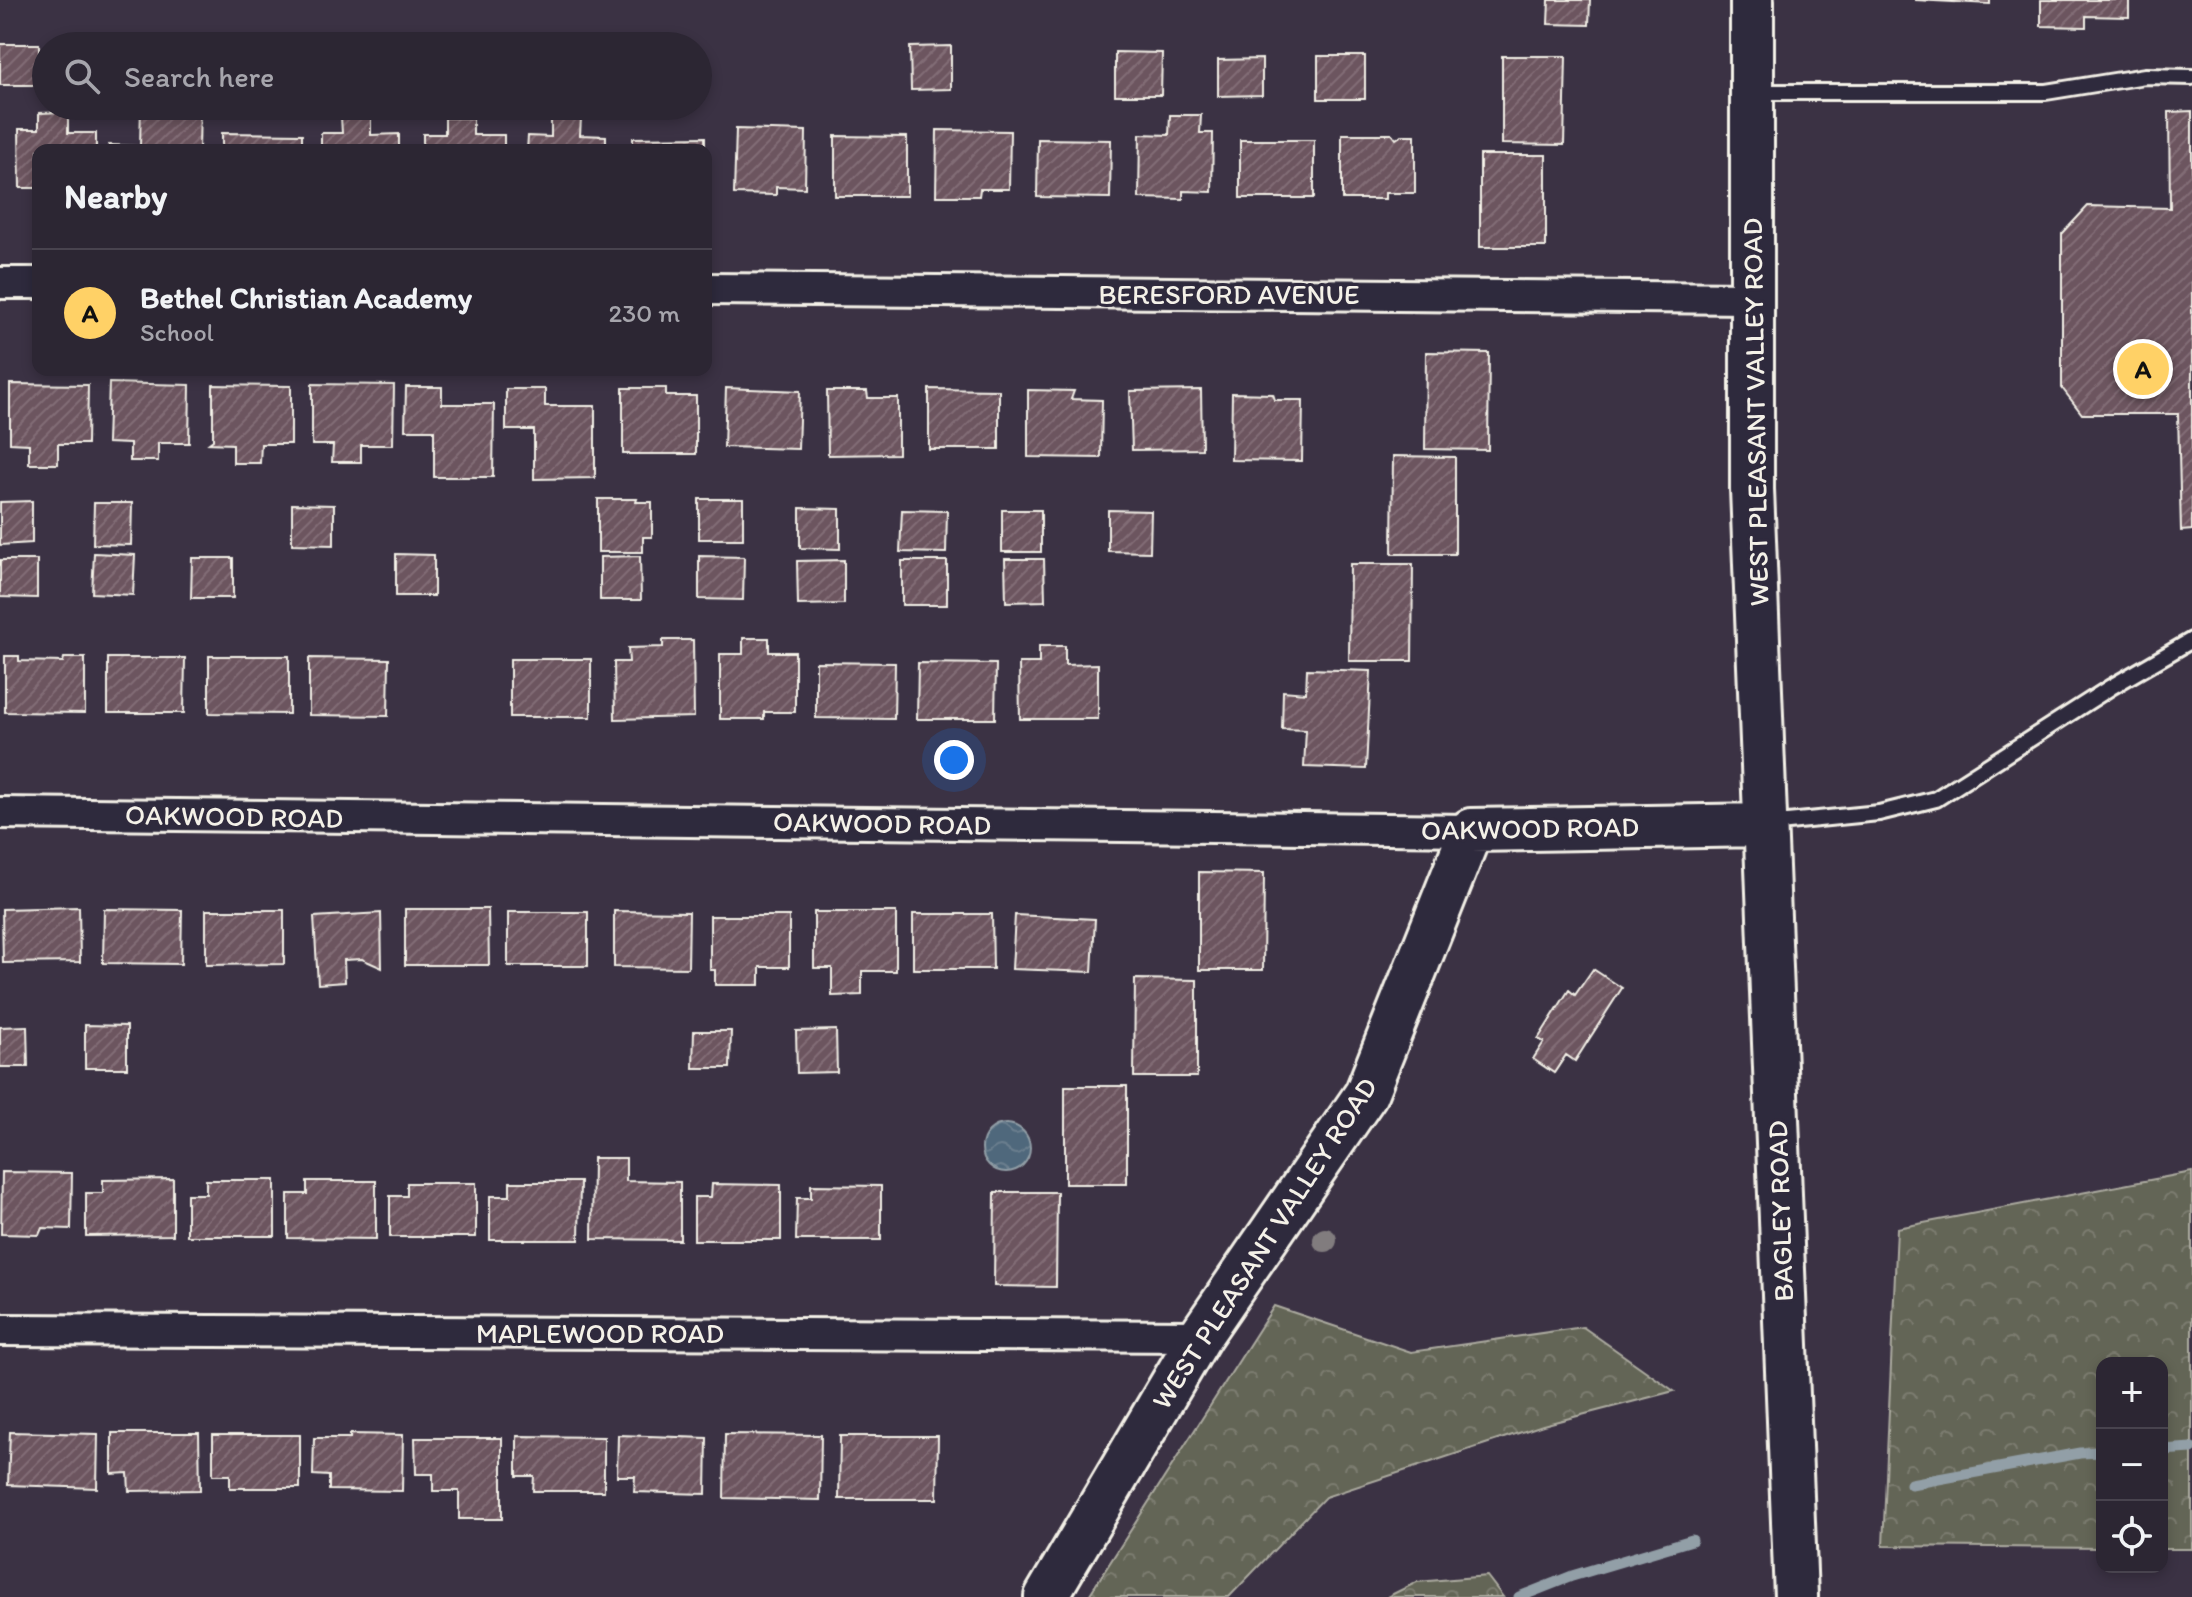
<!DOCTYPE html>
<html lang="en">
<head>
<meta charset="utf-8">
<style>
	:root { --surface:#2c2633; --page:#342e3b; --text:#f1f3f6; --muted:#a6a5ac; --line:#48434e; --accent:#ffd166 }
	body { margin:0; font-family:Itim,sans-serif; background:var(--page); color:var(--text) }
	.controls { position:absolute; right:24px; bottom:24px; display:grid; overflow:hidden; border-radius:16px; box-shadow:0 4px 12px #0003 }
	.controls button { width:72px; height:72px; display:grid; place-items:center; padding:0; border:0; border-bottom:2px solid var(--line); background:var(--surface); color:var(--text); font:40px sans-serif }
	.you { position:absolute; left:954px; top:760px; width:28px; height:28px; margin:-20px; border:6px solid #fff; border-radius:50%; background:#1a73e8; box-shadow:0 0 0 12px #1a73e833 }
	.badge { display:grid; place-items:center; width:52px; height:52px; border-radius:50%; background:var(--accent); color:#111; font-size:26px; font-weight:700 }
	.pin { position:absolute; translate:-50% -50%; border:4px solid #fff; box-shadow:0 2px 8px #0006 }
	.list { margin:0; padding:0; list-style:none }
	h2 { display:flex; justify-content:space-between; align-items:center; height:104px; margin:0; padding:0 32px; font-size:34px }
	h2 small { font-size:26px; font-weight:400; color:var(--muted) }
	.list li { display:grid; grid-template-columns:52px 1fr auto; gap:24px; align-items:center; box-sizing:border-box; height:128px; padding:0 32px; border-top:2px solid var(--line) }
	.list b { display:block; font-size:30px; white-space:nowrap }
	.list p { margin:0; font-size:26px; white-space:nowrap; color:var(--muted) }
	.list em { font-size:26px; font-style:normal; color:var(--muted) }
	.icon { flex:none; width:44px; height:44px; fill:none; stroke:currentColor; stroke-width:2; stroke-linecap:round; stroke-linejoin:round }
	.map { position:relative; flex:none; width:2192px; height:1597px; overflow:hidden }
	.search { position:absolute; background:var(--surface); box-shadow:0 4px 12px #0003; left:32px; top:32px; width:680px; height:88px; display:flex; align-items:center; gap:20px; box-sizing:border-box; padding:0 28px; border-radius:44px; color:var(--muted); font-size:30px }
	.panel { position:absolute; background:var(--surface); box-shadow:0 4px 12px #0003; left:32px; top:144px; width:680px; height:232px; border-radius:16px }
	.map>svg:first-child { display:block }
	.forest { fill:url(#forest-crowns); stroke:#acaba0; stroke-width:2 }
	.water { fill:url(#water-waves); stroke:#929fa7; stroke-width:2 }
	.lines { fill:none; stroke-linecap:round; stroke-linejoin:round }
	.stream { stroke:#929fa7; stroke-width:11 }
	.building { fill:url(#building-hatch); stroke:#f4f1e8; stroke-width:2 }
	.lane-casing { stroke:#f4f1e8; stroke-width:20 }
	.street-casing { stroke:#f4f1e8; stroke-width:36 }
	.secondary-casing { stroke:#f4f1e8; stroke-width:48 }
	.lane { stroke:#2f2a3d; stroke-width:14 }
	.street { stroke:#2f2a3d; stroke-width:30 }
	.secondary { stroke:#2f2a3d; stroke-width:42 }
	.tree { fill:#817c7e }
	.labels { text-anchor:middle; dominant-baseline:central; stroke-width:6; stroke-linejoin:round; paint-order:stroke }
	.street-label { font-size:28px; fill:#f4f1e8; stroke:#2f2a3d }
</style>
</head>
<body>
<div class="map">
<svg width="2192" height="1597" viewBox="0 0 2192 1597">
	<defs>
		<pattern id="forest-crowns" width="20" height="18" patternUnits="userSpaceOnUse" patternTransform="scale(2)"><rect width="20" height="18" fill="#646557"/><path d="M2 6a3 3 0 1 1 6 0M12 15a3 3 0 1 1 6 0" fill="none" stroke="#7b7c6f"/></pattern>
		<pattern id="water-waves" width="16" height="10" patternUnits="userSpaceOnUse" patternTransform="scale(2)"><rect width="16" height="10" fill="#50687b"/><path d="M0 5q4-4 8 0t8 0" fill="none" stroke="#6a7e8e"/></pattern>
		<pattern id="building-hatch" width="6" height="6" patternUnits="userSpaceOnUse" patternTransform="scale(2)"><rect width="6" height="6" fill="#6c545f"/><path d="M-1 1l2-2M0 6l6-6M5 7l2-2" fill="none" stroke="#826d76"/></pattern>
	</defs>
	<rect width="100%" height="100%" fill="#3b3244"/>
	<filter id="ink" filterUnits="userSpaceOnUse"><feTurbulence type="fractalNoise" baseFrequency=".0125" numOctaves="2"/><feDisplacementMap in="SourceGraphic" scale="16" xChannelSelector="R" yChannelSelector="G"/><feConvolveMatrix kernelMatrix="1 2 1 2 8 2 1 2 1" color-interpolation-filters="sRGB"/></filter>
	<g filter="url(#ink)">
		<path class="forest" d="M2192 1172V1549H2162V1363H2102V1548L1883 1546 1897 1228Z
			M1274 1306 1411 1352 1583 1327 1674 1391 1543 1425 1325 1497 1229 1597H1088Z
			M1487 1576 1503 1597H1387L1417 1582Z"/>
		<path class="water" d="M982 1148a24 24 0 1 1 48 0a24 24 0 1 1-48 0Z"/>
		<g class="lines">
			<path class="stream" d="M2162 1450 2192 1448
				M1911 1484 2080 1453 2102 1452
				M1519 1597 1572 1576 1692 1540"/>
		</g>
		<path class="building" d="M1549 0H1590L1589 25 1548 24Z
			M1915 0H1990V4Z
			M2041 0H2129V17L2086 16V27L2041 26Z
			M243 41V46H202V42Z
			M305 43H348V46H305Z
			M408 43 454 44V46H408Z
			M0 44H39V85H0Z
			M951 46V89L911 90 910 47Z
			M1115 52 1162 53 1161 95H1115Z
			M1318 56H1365V99H1318Z
			M1502 56H1566L1564 145 1502 144Z
			M1262 59V95L1218 96V60Z
			M141 106H200L199 150H109V145L140 146Z
			M2192 111V530L2181 531 2178 414H2082L2062 388V234L2088 206 2170 208 2169 112Z
			M68 112V133H96V150H38V188H20L19 129H39V113Z
			M1170 115H1201L1200 133H1213L1212 192 1183 191V199L1139 198 1140 134 1169 135Z
			M341 117H371V135L399 134V150H321V133H342Z
			M551 117 581 118 580 135 606 136V150H527L528 136 551 137Z
			M445 118H473V135H504V150H423V134H445Z
			M736 129 806 131 805 188 776 187V195L734 194Z
			M937 130 1010 131 1009 189H980L979 196H936Z
			M222 133 302 134V150H222Z
			M1342 134H1392L1396 139 1402 135H1415V193H1385V199H1342Z
			M835 136 907 137V196H835Z
			M705 137V150H633V138Z
			M1038 139 1111 140 1110 198 1037 197Z
			M1240 140H1314V198H1240Z
			M1480 155H1546V247H1480Z
			M1426 352 1489 353 1488 450 1425 449Z
			M109 383 190 385 189 443H158V461H130V444L107 443Z
			M10 384 88 385 87 444H58V464H29V444L10 443Z
			M312 384 394 385 393 445H361V462H332L333 445H312Z
			M213 385 291 386V444H261L260 463H233V444L209 443 213 440Z
			M406 387H442V404H494L493 477H434V430H405Z
			M623 388H666V396H696V454H623Z
			M726 388 800 391 798 449 724 447Z
			M506 389H545V406H595V478L534 479V430H506Z
			M929 389 999 390V449H929Z
			M1028 390 1074 391 1071 399 1102 400 1101 458 1028 457Z
			M1201 390 1202 449 1132 450 1130 391Z
			M827 391H867L868 398H898V454L828 455Z
			M1232 393 1273 394 1275 400H1303L1302 461 1231 460Z
			M1393 456 1455 457V554H1392Z
			M598 499H637L636 502H652V537H643V552H598Z
			M699 499H743V539H699Z
			M32 501V543L0 545V502Z
			M94 503H132L131 545 93 544Z
			M292 504 334 505V545L292 544Z
			M800 508 840 509V549L800 548Z
			M902 510 947 511 946 553 900 552Z
			M1002 510H1041V552H1002Z
			M1108 510 1151 511 1150 552 1108 551Z
			M94 553 135 555 133 595 92 593Z
			M396 554 434 555V596H396Z
			M640 556 641 600H600V557Z
			M699 556 744 557 743 600 699 599Z
			M192 558H233V598H191Z
			M1005 559H1044L1045 601 1006 602Z
			M0 560H37V598L0 597Z
			M844 560V604L798 605 797 561Z
			M902 561H947V605H902Z
			M1350 564H1413L1412 661H1349Z
			M743 638H769V652H795V712H764V719H720V654H743Z
			M663 640H693L694 717 615 719 614 662H629L628 648 663 647Z
			M1039 646H1065V665L1098 664V719H1020L1019 663H1039Z
			M5 656H19V661L63 662 64 658H85V713L5 712Z
			M209 656H289V714L209 713Z
			M108 658H185L184 713H108Z
			M309 658 389 659 388 716 309 715Z
			M510 659H591V717H510Z
			M816 662 895 663 894 719 816 718Z
			M918 663 996 664 995 719H917Z
			M1307 669 1371 671 1366 769 1304 767 1306 730 1282 729 1283 691 1306 693Z
			M1199 872 1264 873 1263 970H1199Z
			M79 907 80 962 3 963 2 909Z
			M104 909 182 910 181 964 103 963Z
			M405 909H488L489 965H405Z
			M206 910H284V964L206 965Z
			M614 911 689 912 688 968 614 967Z
			M508 912H588V966H508Z
			M814 912H896V971H862V995L832 996V968H814Z
			M381 913 382 968 362 959 344 960 345 982 318 984 314 917Z
			M913 914H992L993 969H913Z
			M1015 915 1095 919 1092 972 1012 969Z
			M710 916H789V967H760V985H715V970H710Z
			M1593 969 1622 988 1575 1061 1566 1055 1554 1073 1533 1059 1544 1042 1538 1039 1569 990 1575 995Z
			M1135 979 1197 980V1077H1134Z
			M85 1025 127 1026V1068H85Z
			M27 1026 28 1067H0V1027Z
			M836 1030 837 1072 797 1073 796 1031Z
			M694 1031H731L730 1068H693Z
			M1065 1086H1127V1184H1065Z
			M593 1158H626V1181L680 1182V1240L592 1239Z
			M2 1172 72 1173 71 1229 42 1228 39 1235 1 1234Z
			M173 1179V1235L86 1236V1193H103V1180Z
			M206 1180H275V1236H187V1194H206Z
			M307 1181H376V1239L288 1238V1194H307Z
			M510 1182H580L579 1240H490V1196H510Z
			M407 1183H476V1237H390V1196H407Z
			M712 1184 781 1185V1240H694V1197H711Z
			M811 1185 881 1186V1240H796L797 1198H811Z
			M995 1192H1057L1056 1287 994 1286Z
			M10 1432 98 1434 97 1488 8 1485Z
			M112 1433H199L200 1490 129 1491 128 1473 112 1474Z
			M350 1434 403 1435 402 1491 329 1490V1476L313 1475 314 1438H350Z
			M725 1434 821 1435 820 1500 724 1498Z
			M213 1435H300V1488H230V1475H213Z
			M618 1435 707 1438 706 1494 634 1492 635 1476H617Z
			M517 1436 604 1437V1491H533L534 1476H517Z
			M840 1436H938L937 1499H839Z
			M415 1438H502V1519H459V1491H433V1474H416Z"/>
		<g class="lines">
			<defs>
				<path id="lane" d="M1754 92H2046L2145 76 2192 77
					M1768 824 1879 813 1936 799 2111 687 2192 640"/>
				<path id="street" d="M0 283H38
					M706 289 1752 298
					M0 813 1471 830
					M0 1330 1200 1336"/>
				<path id="secondary" d="M1752 0V489L1796 1597
					M1046 1597 1200 1336 1366 1094 1471 830 1764 825"/>
			</defs>
			<use href="#lane" class="lane-casing"/>
			<use href="#street" class="street-casing"/>
			<use href="#secondary" class="secondary-casing"/>
			<use href="#lane" class="lane"/>
			<use href="#street" class="street"/>
			<use href="#secondary" class="secondary"/>
		</g>
		<circle class="tree" cx="1325" cy="1240" r="12"/>
	</g>
	<g class="labels">
		<g class="street-label">
			<text x="1229" y="294">BERESFORD AVENUE</text>
			<text transform="translate(1755 412) rotate(-91)">WEST PLEASANT VALLEY ROAD</text>
			<text transform="translate(234 816) rotate(1)">OAKWOOD ROAD</text>
			<text transform="translate(882 823) rotate(1)">OAKWOOD ROAD</text>
			<text transform="translate(1530 828) rotate(-1)">OAKWOOD ROAD</text>
			<text transform="translate(1780 1211) rotate(-92)">BAGLEY ROAD</text>
			<text transform="translate(1264 1243) rotate(-57)">WEST PLEASANT VALLEY ROAD</text>
			<text x="600" y="1333">MAPLEWOOD ROAD</text>
		</g>
	</g>
</svg>
<div class="controls">
<button>+</button>
<button>−</button>
<button><svg class="icon" aria-label="locate" viewBox="0 0 24 24"><circle cx="12" cy="12" r="6"/><path d="M12 2v4M12 18v4M2 12h4M18 12h4"/></svg></button>
</div>
<div class="you"></div>
<div class="pin badge" style="left:2143px;top:369px">A</div>
<div class="search"><svg class="icon" aria-label="search" viewBox="0 0 24 24"><circle cx="10" cy="10" r="6"/><path d="M15 15l6 6"/></svg>Search here</div>
<section class="panel">
<h2>Nearby<small></small></h2>
<ul class="list">
<li><span class="badge">A</span><div><b>Bethel Christian Academy</b><p>School</p></div><em>230 m</em></li>
</ul>
</section>
</div>
</body>
</html>
